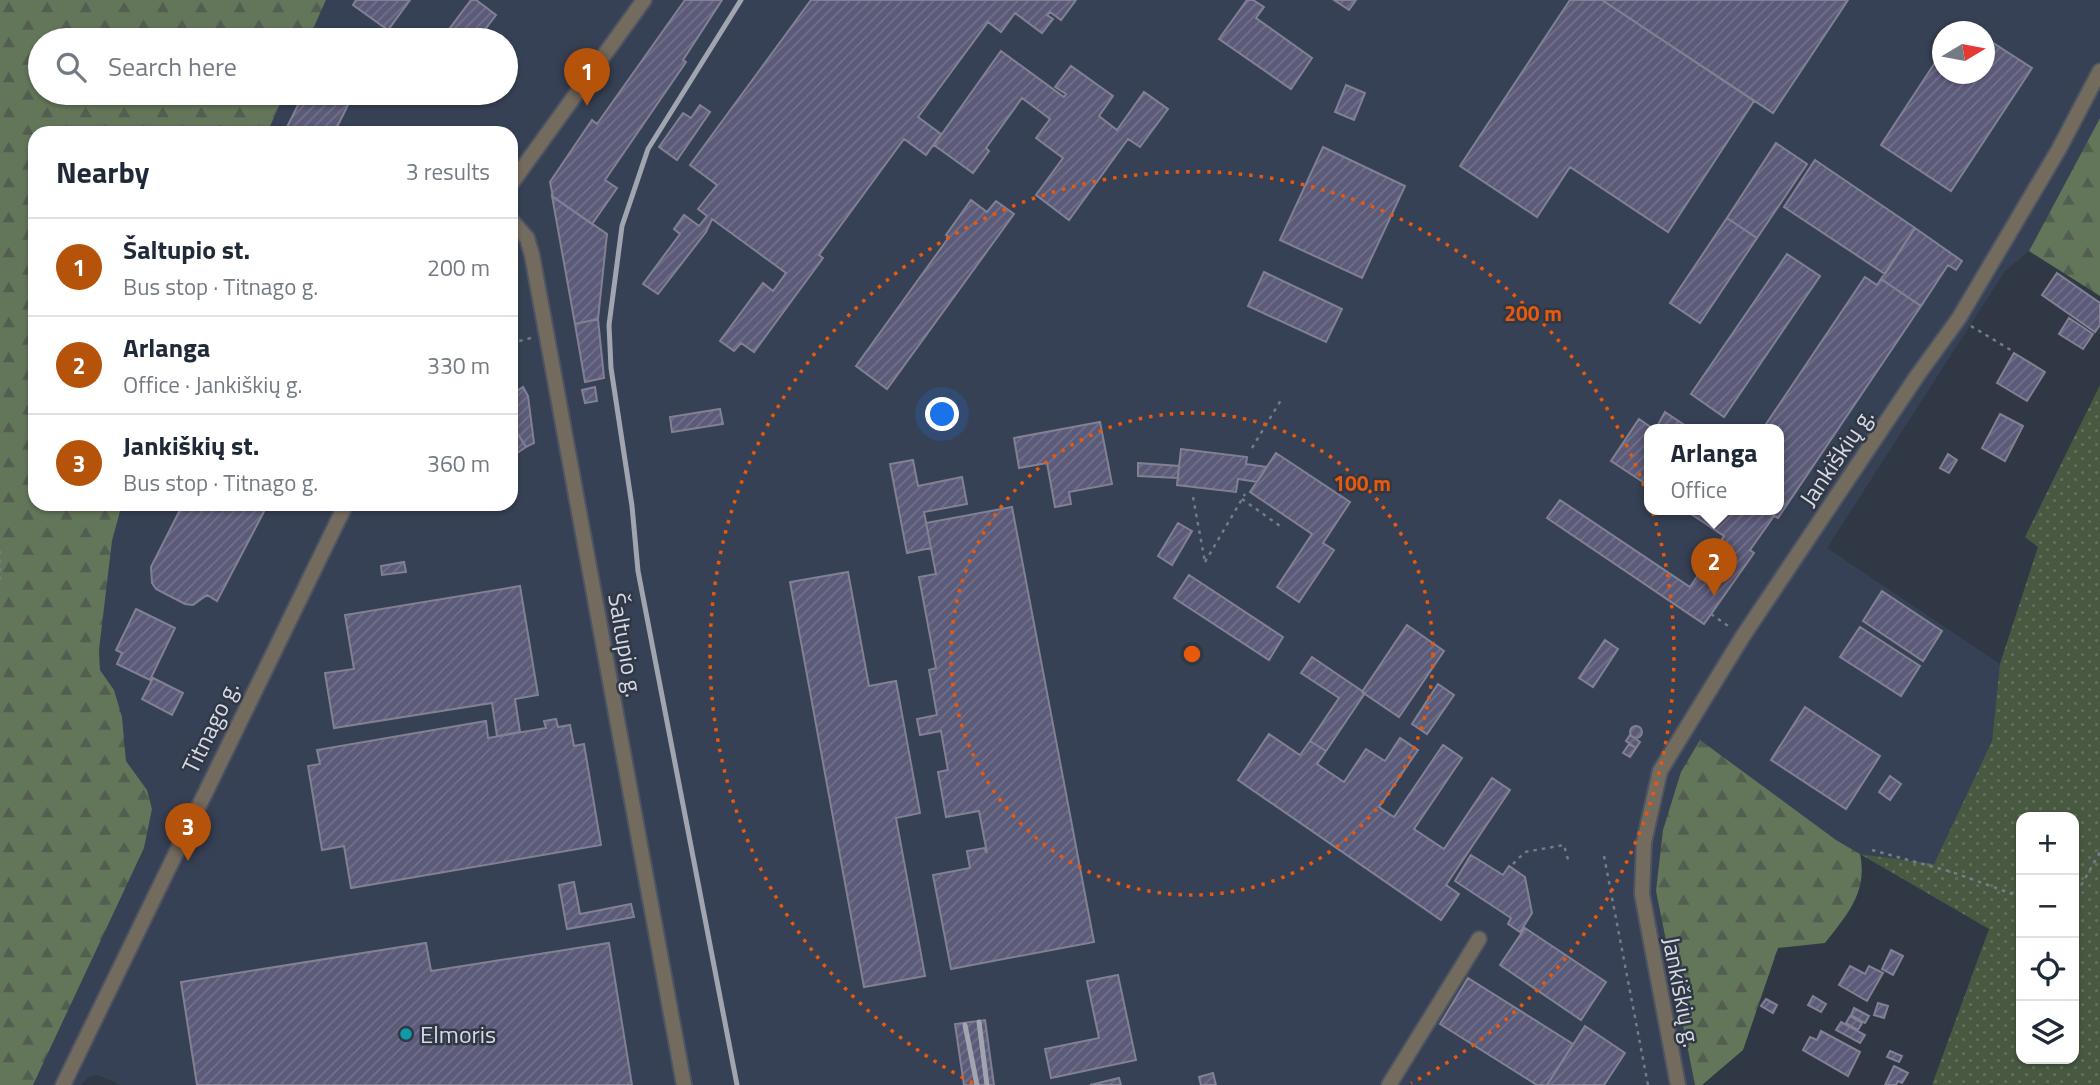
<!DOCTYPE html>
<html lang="en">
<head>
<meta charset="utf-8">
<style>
	:root { --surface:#fff; --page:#f2f2f3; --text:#1f2937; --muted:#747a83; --line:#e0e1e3; --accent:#b45309 }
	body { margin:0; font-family:"Titillium Web",sans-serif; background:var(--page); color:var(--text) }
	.controls { position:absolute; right:21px; bottom:21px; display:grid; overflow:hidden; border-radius:14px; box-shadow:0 2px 5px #0004 }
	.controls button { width:63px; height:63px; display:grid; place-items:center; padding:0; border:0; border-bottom:2px solid var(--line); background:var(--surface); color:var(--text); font:35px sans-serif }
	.compass { position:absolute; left:1932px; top:21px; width:63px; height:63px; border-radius:50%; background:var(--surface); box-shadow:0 2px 5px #0004; rotate:80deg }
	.you { position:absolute; left:943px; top:415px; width:24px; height:24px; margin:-18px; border:5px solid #fff; border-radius:50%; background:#1a73e8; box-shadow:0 0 0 10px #1a73e833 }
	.badge { display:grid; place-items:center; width:46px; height:46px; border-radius:50%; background:var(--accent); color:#fff; font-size:23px; font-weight:700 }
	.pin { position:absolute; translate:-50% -58px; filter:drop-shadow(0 2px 4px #0008) }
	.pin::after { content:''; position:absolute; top:37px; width:24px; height:21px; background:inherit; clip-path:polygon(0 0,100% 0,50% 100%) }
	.popup { position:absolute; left:1644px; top:424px; width:140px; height:91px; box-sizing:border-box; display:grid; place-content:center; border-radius:14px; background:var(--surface); filter:drop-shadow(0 2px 5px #0005); font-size:23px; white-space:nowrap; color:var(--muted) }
	.popup b { font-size:26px; color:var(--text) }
	.popup::after { content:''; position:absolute; left:50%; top:100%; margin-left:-14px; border:14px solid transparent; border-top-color:var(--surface) }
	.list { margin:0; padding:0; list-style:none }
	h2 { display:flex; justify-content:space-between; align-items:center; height:91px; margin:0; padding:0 28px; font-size:30px }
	h2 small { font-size:23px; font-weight:400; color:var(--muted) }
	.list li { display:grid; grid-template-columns:46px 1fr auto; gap:21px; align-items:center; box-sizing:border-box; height:98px; padding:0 28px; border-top:2px solid var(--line) }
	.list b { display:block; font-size:26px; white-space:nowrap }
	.list p { margin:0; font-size:23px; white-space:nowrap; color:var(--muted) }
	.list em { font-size:23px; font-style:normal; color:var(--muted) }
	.icon { flex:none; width:38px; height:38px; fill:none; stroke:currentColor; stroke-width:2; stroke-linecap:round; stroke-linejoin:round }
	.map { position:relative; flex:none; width:2100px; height:1085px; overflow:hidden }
	.search { position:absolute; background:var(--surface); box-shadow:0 2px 5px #0004; left:28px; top:28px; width:490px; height:77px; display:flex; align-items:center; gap:18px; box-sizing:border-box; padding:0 24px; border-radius:38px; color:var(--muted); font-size:26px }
	.panel { position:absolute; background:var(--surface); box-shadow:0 2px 5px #0004; left:28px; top:126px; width:490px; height:385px; border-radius:21px }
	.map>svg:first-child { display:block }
	.built { fill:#374155; fill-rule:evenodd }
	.grass { fill:url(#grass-dots); fill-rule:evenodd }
	.forest { fill:url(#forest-firs) }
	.building { fill:url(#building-hatch); stroke:#818193; stroke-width:2 }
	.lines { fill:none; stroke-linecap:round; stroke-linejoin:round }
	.minor-casing { stroke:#4e5562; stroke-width:18 }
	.tertiary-casing { stroke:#4e5562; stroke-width:18 }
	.path { stroke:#757b88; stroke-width:2.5; stroke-dasharray:3.5 5; stroke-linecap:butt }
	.minor { stroke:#746b5f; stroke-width:14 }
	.tertiary { stroke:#746b5f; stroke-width:14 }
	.rail { stroke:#a0a5b0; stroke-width:5 }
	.ring { fill:none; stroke:#e8590c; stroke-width:3.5; stroke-dasharray:3.5 7 }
	.culture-dot { fill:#0f9aa8; stroke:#303846; stroke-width:2.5 }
	.labels { text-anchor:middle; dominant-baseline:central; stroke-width:5; stroke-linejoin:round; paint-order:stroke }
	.street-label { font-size:24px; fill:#d6dae4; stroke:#303846 }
	.poi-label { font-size:24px; fill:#d6dae4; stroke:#303846; text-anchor:start }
	.centre { fill:#e8590c; stroke:#303846; stroke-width:3.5 }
	.ring-label { font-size:21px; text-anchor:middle; font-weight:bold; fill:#e8590c; stroke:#303846; stroke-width:5; stroke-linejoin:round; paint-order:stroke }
</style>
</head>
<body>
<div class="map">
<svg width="2100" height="1085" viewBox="0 0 2100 1085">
	<defs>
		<pattern id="grass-dots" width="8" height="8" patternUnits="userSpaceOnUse" patternTransform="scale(1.75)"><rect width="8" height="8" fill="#495941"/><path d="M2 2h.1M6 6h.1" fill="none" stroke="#62705c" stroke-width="1.8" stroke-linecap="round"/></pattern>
		<pattern id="forest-firs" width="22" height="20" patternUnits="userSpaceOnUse" patternTransform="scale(1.75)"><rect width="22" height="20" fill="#63765a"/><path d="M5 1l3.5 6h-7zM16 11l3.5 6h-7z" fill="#535e50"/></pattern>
		<pattern id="building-hatch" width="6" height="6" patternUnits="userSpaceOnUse" patternTransform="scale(1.75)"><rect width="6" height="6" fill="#5b5a78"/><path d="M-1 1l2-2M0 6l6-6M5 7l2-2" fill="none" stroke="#72718b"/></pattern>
	</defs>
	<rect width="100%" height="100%" fill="#303846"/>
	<path class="built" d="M326 0H2100V118L2029 251 2005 271 1827 548 2000 664 1992 741 1934 864 1860 854 1836 840 1700 741 1656 891 1695 1085H121L97 1075 89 1077 80 1085H33L144 848 152 809 147 790 126 761 122 717 114 690 100 670 99 650 112 541 122 504H511V133H267L285 93H506V40H308ZM1942 32H1984V74H1942ZM1649 430H1779V510H1649Z"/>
	<path class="grass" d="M2100 385V1085H1932L1989 929 1860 854 1934 864 1992 741 2000 664 2038 547 2025 537ZM2021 817H2074V1059H2021Z"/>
	<path class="forest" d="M0 0H326L308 40H40V93H285L267 133H35V504H122L112 541 99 650 100 670 114 690 122 717 126 761 147 790 152 809 144 848 33 1085H0Z
		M2100 118V296L2029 251Z
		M1700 740 1836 840 1860 854C1868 892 1847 915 1825 943L1778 948 1743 1050 1702 1085H1695L1656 891 1663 830 1681 772Z"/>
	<path class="building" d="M356 0H410L388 30 353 5Z
		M471 0H476L496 15 477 40H441Z
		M685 0H722L683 60 686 62 605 180 617 188 592 224 553 197 550 182 592 120 597 124Z
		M811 0H1076L1061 20 1050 12 1047 15 1053 19 1042 33 1015 13 1001 32 988 22 918 117 941 134 926 155 904 139 819 255 823 258 754 352 741 343 734 351 720 341 763 283 773 291 786 273 712 219 706 232 658 294 643 284 680 234 674 229 684 215 699 226 707 216 698 209 717 185 690 165Z
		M1247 0H1253L1264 7 1256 18 1312 58 1291 89 1219 39Z
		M1334 0H1356L1349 10Z
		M1570 0H1602L1754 101 1668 232 1570 167 1537 217 1460 166Z
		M1602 0H1848L1773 113Z
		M1962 22 1976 32H1956Z
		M1984 37 2032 68 1951 191 1881 145 1942 52V74H1984Z
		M1001 51 1064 97 1066 94 1055 87 1071 66 1113 96 1099 116 1117 130 1144 92 1168 109 1140 147 1128 139 1069 220 1036 195 1063 158 1036 138 1050 119 1022 98 986 148 989 151 973 173 934 145Z
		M1346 85 1365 93 1354 120 1335 112Z
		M304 93H354L334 133H284Z
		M700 105 710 112 677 160 659 147 683 113 691 118Z
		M1776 143 1807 164 1757 238 1727 218Z
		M1323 147 1405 186 1362 278 1280 240Z
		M1815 160 1915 228 1885 274 1784 207Z
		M552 196 607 234 598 319 575 324Z
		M971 200 987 212 996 201 1014 214 887 389 856 366 949 237 946 235Z
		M1727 218 1757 238 1700 323 1670 303Z
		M1915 228 1962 261 1956 270 1948 265 1921 306 1881 279Z
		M1787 254 1820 276 1724 417 1691 394Z
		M1264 272 1342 309 1326 342 1248 306Z
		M2057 273 2100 303V325L2095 332 2042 295Z
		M1865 277 1877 285 1881 279 1921 306 1778 518 1774 516 1750 550 1754 553 1704 624 1547 518 1560 500 1690 587 1724 536 1685 510H1779V430H1762Z
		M2069 318 2093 334 2083 349 2059 334Z
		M598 319 604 378 585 382 575 324Z
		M2014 353 2045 372 2027 401 1997 383Z
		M511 373 514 393 523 387 528 396 534 443 526 447 511 423Z
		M595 387 597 401 585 403 582 390Z
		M720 409 723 424 672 432 670 417Z
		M1665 412 1692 430H1655Z
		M2000 414 2023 426 2005 461 1982 448Z
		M1639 419 1655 430H1649V486L1611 461Z
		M1100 422 1112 484 1069 492 1071 504 1055 507 1047 463 1019 468 1014 438Z
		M511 423 526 447 511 457Z
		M1181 449 1247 457 1246 464 1267 467 1257 482 1238 479 1236 492 1177 485Z
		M1276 453 1350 502 1323 543 1334 550 1299 602 1277 587 1312 534 1250 492Z
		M1948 454 1957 460 1949 473 1940 468Z
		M913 460 918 486 962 477 967 504 924 512 931 548 907 553 890 464Z
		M1138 463 1179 466 1178 478 1138 476Z
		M173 504H268L217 601 207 595 193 605 185 604 156 589 152 583 151 567 181 508Z
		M1012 507 1094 942 951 969 933 875 970 868 967 851 984 848 987 853 979 811 946 817 938 772 948 770 941 731 920 735 917 719 937 715 929 670 936 668 919 577 936 574 926 523Z
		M1178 523 1192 531 1172 565 1158 556Z
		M404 562 406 572 382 575 381 566Z
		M848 572 869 686 896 681 920 813 896 818 925 976 864 987 790 582Z
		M1189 575 1283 637 1269 660 1174 598Z
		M520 586 538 695 515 699 520 732 497 736 492 703 334 728 325 673 354 669 345 615Z
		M1882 591 1942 631 1923 661 1863 621Z
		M136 609 175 628 150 680 117 664 122 653 116 650Z
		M1407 625 1444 651 1399 717 1362 692Z
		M1860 627 1920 666 1901 696 1840 657Z
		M1605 640 1618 649 1593 687 1579 678Z
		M1312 657 1365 693 1326 751 1310 741 1339 698 1301 673Z
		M153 678 183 693 172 715 142 699Z
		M1438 684 1454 695 1427 734 1412 724Z
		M1805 707 1880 756 1846 809 1771 760Z
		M556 719 558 727 570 725 574 746 584 744 601 845 351 888 344 846 322 850 308 766 320 764 317 750 486 721 488 738 546 728 544 721Z
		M1630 732a6 6 0 1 1 12 0a6 6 0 1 1-12 0Z
		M1269 734 1300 755 1310 741 1326 751 1317 764 1344 782 1366 749 1385 761 1400 738 1418 750 1379 807 1394 817 1443 745 1462 758 1414 829 1444 849 1492 778 1510 790 1446 885 1459 894 1441 920 1238 780Z
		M1630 735 1640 742 1636 748 1626 741Z
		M1629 744 1636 748 1630 757 1623 753Z
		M1890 776 1901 784 1890 800 1879 792Z
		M1471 855 1503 875 1509 866 1525 877 1532 913 1520 932 1508 924 1511 918 1455 881Z
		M574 882 580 914 631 904 634 917 567 929 559 885Z
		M1525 928 1606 982 1581 1020 1500 965Z
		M426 943 431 971 609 943 632 1085H197L181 982Z
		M1891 950 1903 956 1893 975 1882 969Z
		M1850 966 1865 974 1869 966 1883 973 1867 1001 1839 985Z
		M1118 975 1136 1060 1051 1078 1045 1049 1099 1038 1087 981Z
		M1468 978 1573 1044 1547 1085H1537L1440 1024Z
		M1813 996 1826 1004 1821 1012 1808 1005Z
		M1766 999 1777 1005 1773 1013 1761 1006Z
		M1878 1003 1888 1006 1884 1018 1874 1015Z
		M1854 1008 1869 1016 1865 1023 1851 1015Z
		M1850 1016 1862 1023 1858 1030 1846 1023Z
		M985 1020 994 1085H964L955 1024Z
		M1841 1022 1865 1035 1860 1043 1836 1030Z
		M1585 1026 1625 1053 1604 1085H1547Z
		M1821 1031 1860 1052 1848 1076 1803 1050 1810 1037 1817 1040Z
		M1890 1051 1902 1056 1899 1062 1887 1057Z
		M1894 1066 1908 1073 1902 1083 1898 1081 1896 1085H1885Z
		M1213 1073 1216 1085H1201L1199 1077Z
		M1119 1078 1121 1085H1090Z"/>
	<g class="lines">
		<defs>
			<path id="minor" d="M511 220 527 238 532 255 684 1085
				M1389 1085 1479 939
				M1678 1085 1642 894 1644 842 1660 771 1743 636 1917 376 1959 318 2059 149 2100 71"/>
			<path id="tertiary" d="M511 184 644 0
				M63 1085 346 504"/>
		</defs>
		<use href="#minor" class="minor-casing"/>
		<use href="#tertiary" class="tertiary-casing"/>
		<path class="path" d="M1971 326 2014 352
			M511 343 531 338
			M1252 448 1281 400
			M1193 497 1205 562
			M1242 499 1280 526
			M0 551V582
			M1205 562 1245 494
			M1711 614 1731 628
			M1872 850 1952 872 2021 897
			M1604 856 1648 1085
			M1513 864 1525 852 1564 845 1569 863
			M2074 890 2082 884 2100 852"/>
		<use href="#minor" class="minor"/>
		<use href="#tertiary" class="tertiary"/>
		<path class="rail" d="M979 1022 987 1085
			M965 1025 977 1085
			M737 1085 638 571 632 506 611 368 609 325 622 226 648 149 741 0"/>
	</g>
	<g class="ring">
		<circle cx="1192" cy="654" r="241"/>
		<path d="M973 1083A482 482 0 1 1 1411 1083"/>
	</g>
	<circle class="culture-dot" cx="406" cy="1034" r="7"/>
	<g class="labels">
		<g class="street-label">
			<text transform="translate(1836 457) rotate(-56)">Jankiškių g.</text>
			<text transform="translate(626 645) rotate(80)">Šaltupio g.</text>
			<text transform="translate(210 727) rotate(-64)">Titnago g.</text>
			<text transform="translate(1682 992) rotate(79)">Jankiškių g.</text>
		</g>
		<g class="poi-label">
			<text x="420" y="1034">Elmoris</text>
		</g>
	</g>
	<circle cx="1192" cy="654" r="10" class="centre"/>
	<g class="ring-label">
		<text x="1533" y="321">200 m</text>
		<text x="1362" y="491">100 m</text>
	</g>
</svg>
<div class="controls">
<button>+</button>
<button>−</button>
<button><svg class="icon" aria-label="locate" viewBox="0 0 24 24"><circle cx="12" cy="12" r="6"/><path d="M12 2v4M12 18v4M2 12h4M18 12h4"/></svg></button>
<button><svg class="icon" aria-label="layers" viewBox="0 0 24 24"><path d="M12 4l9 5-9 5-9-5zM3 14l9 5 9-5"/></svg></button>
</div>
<svg class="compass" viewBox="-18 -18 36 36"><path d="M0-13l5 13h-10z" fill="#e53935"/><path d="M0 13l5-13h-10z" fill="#747a83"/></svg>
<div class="you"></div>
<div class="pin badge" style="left:587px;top:106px">1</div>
<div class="pin badge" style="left:1714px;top:596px">2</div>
<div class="popup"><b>Arlanga</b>Office</div>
<div class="pin badge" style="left:188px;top:861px">3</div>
<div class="search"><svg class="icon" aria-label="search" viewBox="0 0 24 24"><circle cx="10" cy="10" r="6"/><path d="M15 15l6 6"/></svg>Search here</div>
<section class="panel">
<h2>Nearby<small>3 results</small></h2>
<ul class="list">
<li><span class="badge">1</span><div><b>Šaltupio st.</b><p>Bus stop · Titnago g.</p></div><em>200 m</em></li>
<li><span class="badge">2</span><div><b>Arlanga</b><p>Office · Jankiškių g.</p></div><em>330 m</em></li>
<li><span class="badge">3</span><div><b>Jankiškių st.</b><p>Bus stop · Titnago g.</p></div><em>360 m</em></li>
</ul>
</section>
</div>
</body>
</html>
